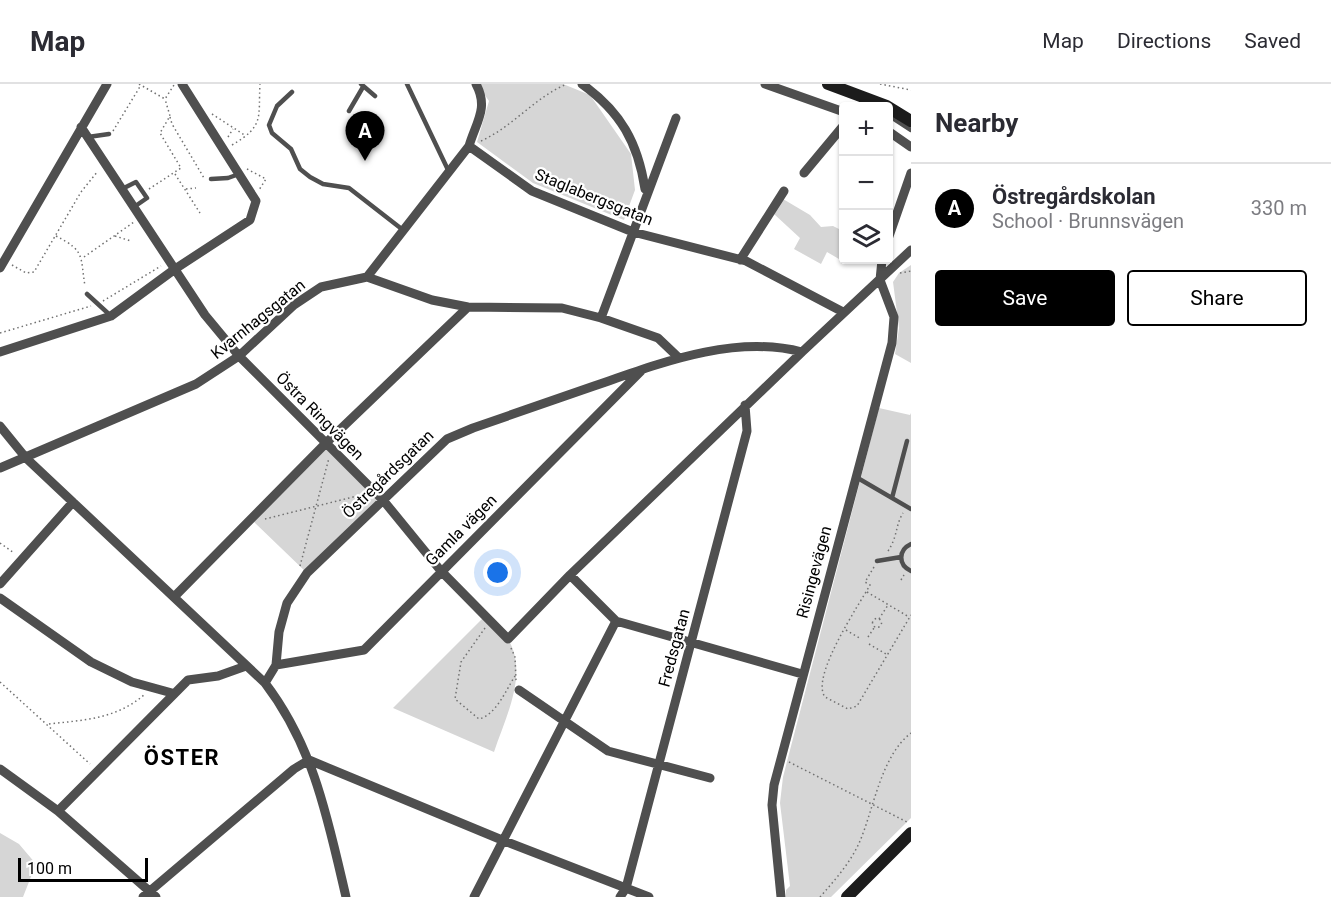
<!DOCTYPE html>
<html lang="en">
<head>
<meta charset="utf-8">
<style>
	:root { --surface:#fff; --page:#f7f7f7; --text:#2b2b33; --muted:#7c7c81; --line:#e1e1e2; --accent:#000 }
	body { margin:0; font-family:Roboto,sans-serif; background:var(--page); color:var(--text) }
	.controls { position:absolute; right:18px; top:18px; display:grid; overflow:hidden; border-radius:6px; box-shadow:0 2px 4px #0004 }
	.controls button { width:54px; height:54px; display:grid; place-items:center; padding:0; border:0; border-bottom:2px solid var(--line); background:var(--surface); color:var(--text); font:30px sans-serif }
	.scale { position:absolute; left:18px; bottom:15px; width:130px; box-sizing:border-box; padding-left:6px; border:3px solid #000; border-top:0; font-size:16px; line-height:21px; white-space:nowrap; color:#000; -webkit-text-stroke:4px #fff; paint-order:stroke }
	.you { position:absolute; left:498px; top:489px; width:21px; height:21px; margin:-15px; border:4px solid #fff; border-radius:50%; background:#1a73e8; box-shadow:0 0 0 9px #1a73e833 }
	.badge { display:grid; place-items:center; width:39px; height:39px; border-radius:50%; background:var(--accent); color:#fff; font-size:20px; font-weight:700 }
	.pin { position:absolute; translate:-50% -50px; filter:drop-shadow(0 2px 3px #0008) }
	.pin::after { content:''; position:absolute; top:32px; width:21px; height:18px; background:inherit; clip-path:polygon(0 0,100% 0,50% 100%) }
	.list { margin:0; padding:0; list-style:none }
	h2 { display:flex; justify-content:space-between; align-items:center; height:78px; margin:0; padding:0 24px; font-size:26px }
	h2 small { font-size:20px; font-weight:400; color:var(--muted) }
	.list li { display:grid; grid-template-columns:39px 1fr auto; gap:18px; align-items:center; box-sizing:border-box; height:90px; padding:0 24px; border-top:2px solid var(--line) }
	.list b { display:block; font-size:22px; white-space:nowrap }
	.list p { margin:0; font-size:20px; white-space:nowrap; color:var(--muted) }
	.list em { font-size:20px; font-style:normal; color:var(--muted) }
	.actions { display:flex; gap:12px; padding:18px 24px }
	.actions a { flex:1; padding:14px 0; border:2px solid var(--accent); border-radius:6px; text-align:center; font-size:21px; color:var(--accent) }
	.actions .main { background:var(--accent); color:#fff }
	.icon { flex:none; width:33px; height:33px; fill:none; stroke:currentColor; stroke-width:2; stroke-linecap:round; stroke-linejoin:round }
	.map { position:relative; flex:none; width:911px; height:813px; overflow:hidden }
	header { display:flex; align-items:center; gap:36px; box-sizing:border-box; height:84px; padding:0 30px; background:var(--surface); border-bottom:2px solid var(--line) }
	header strong { font-size:28px }
	nav { display:flex; gap:33px; margin-inline-start:auto; font-size:21px }
	main { display:flex }
	aside { flex:1; background:var(--surface) }
	.map>svg:first-child { display:block }
	.green { fill:#d6d6d6 }
	.lines { fill:none; stroke-linecap:round; stroke-linejoin:round }
	.path { stroke:#717171; stroke-width:1.5; stroke-dasharray:1.5 3; stroke-linecap:butt }
	.service { stroke:#4f4f4f; stroke-width:4.5 }
	.minor { stroke:#4f4f4f; stroke-width:9 }
	.secondary { stroke:#1c1c1c; stroke-width:12 }
	.labels { text-anchor:middle; dominant-baseline:central; stroke-width:4.5; stroke-linejoin:round; paint-order:stroke }
	.street-label { font-size:16px; fill:#000; stroke:#fff }
	.district-label { font-size:22px; font-weight:bold; letter-spacing:1.5px; fill:#000; stroke:#fff }
</style>
</head>
<body>
<header>
<strong>Map</strong>
<nav><a>Map</a><a>Directions</a><a>Saved</a></nav>
</header>
<main>
<div class="map">
<svg width="911" height="813" viewBox="0 0 911 813">
	<rect width="100%" height="100%" fill="#fff"/>
	<path class="green" d="M477 0H563L590 11 631 70 635 106 624 136 533 99 477 58 489 17Z
		M783 115 810 131 821 143 833 142 843 147V167L839 175 827 168 821 180 794 165 800 154 774 130Z
		M911 181V279L895 270 899 244 893 198 899 189Z
		M879 324 910 331 911 329V734L831 813H786V806L790 802 780 719 783 693Z
		M326 359 383 416 307 489 251 435Z
		M484 533C491 539 503 547 508 555 529 590 505 634 494 668L393 624Z
		M0 749 19 760 36 780 23 813H0Z"/>
	<g class="lines">
		<path class="path" d="M139 0 165 15 174 1
			M880 0 911 6
			M212 30 246 52
			M170 33 172 40 204 94
			M113 47 141 1
			M228 53 233 45
			M481 57C514 42 535 13 567 0
			M232 61C265 42 258 33 260 0
			M247 85 266 95 259 106
			M175 90 200 129
			M149 105 181 84 160 49 170 32 165 15
			M186 105 196 104
			M56 152C86 167 80 173 85 202
			M115 152 131 157
			M84 173 134 138
			M12 181 26 189 34 188 81 108 98 87
			M900 189 911 187
			M103 217 161 182
			M0 249 91 222
			M265 435 365 410
			M0 459 14 469
			M888 467C898 452 895 442 903 429
			M300 482 329 374
			M874 483 865 498 870 501C859 521 810 593 825 613L848 625 857 622 911 531
			M901 496 904 491
			M867 508 909 533
			M872.5 539a4.5 4.5 0 1 1 9 0a4.5 4.5 0 1 1-9 0Z
			M879 535 888 521
			M485 544 461 578 455 615 479 635C496 631 506 606 515 592
			M846 546 861 555
			M868 553 874 544
			M869 560 886 570
			M511 564 515 573 516 597
			M0 598 90 680
			M49 640C84 636 117 635 145 610
			M789 678 907 738
			M820 813C835 796 851 778 860 757 874 724 881 672 911 649"/>
		<path class="service" d="M361 0 375 12
			M407 0 449 88
			M292 8 277 22 269 41 272 49 291 65 300 85 310 93 323 100 349 104 403 146
			M349 27 363 3
			M888 31 911 46
			M88 53 109 50
			M211 95 228 94 239 90
			M122 105 136 98 147 114 134 123
			M87 210 111 232
			M856 393 911 425
			M892 414 907 357
			M911 460C898 466 898 481 911 487
			M877 477 901 473"/>
		<path class="minor" d="M476 0C489 24 476 38 469 62L532 107 633 148 746 177 843 228
			M582 0C621 28 638 59 645 105L648 107
			M765 0 844 28
			M81 43 205 231 239 272 383 416 441 487 508 555 570 491 802 268
			M888 47 911 63
			M804 89 844 41
			M888 155 911 89
			M740 176 784 107
			M0 184 107 0
			M367 193 469 62
			M601 234 676 34
			M0 268 111 232 175 185 250 136 256 117 182 0
			M0 342 26 374 265 599
			M0 384 196 300 239 272 294 221 321 203 367 193 432 216 468 223 562 224 601 234 658 254 679 274
			M570 491 616 537 802 590
			M0 500 73 418
			M175 512 326 359 468 223
			M0 514 91 578 132 598 172 609
			M276 581 364 566 641 287
			M519 606 608 667 710 694
			M309 676 502 756 649 813
			M0 685 58 727 156 813
			M58 727 188 596 218 592 246 582
			M143 813 294 685 309 676
			M346 813C328 736 314 663 265 599L276 581 279 548 287 519 307 489 447 355 473 344C513 330 553 316 594 302 658 280 733 250 802 268L911 166
			M474 813 616 537
			M620 813 626 804 747 347 745 321
			M781 813 772 721 774 701 892 259 894 233 880 196 882 176"/>
		<path class="secondary" d="M828 0 887 22
			M888 23 911 37
			M847 813 911 749"/>
	</g>
	<g class="labels">
		<g class="street-label">
			<text transform="translate(594 113) rotate(22)">Staglabergsgatan</text>
			<text transform="translate(258 235) rotate(-39)">Kvarnhagsgatan</text>
			<text transform="translate(320 332) rotate(45)">Östra Ringvägen</text>
			<text transform="translate(388 390) rotate(-44)">Östregårdsgatan</text>
			<text transform="translate(461 446) rotate(-45)">Gamla vägen</text>
			<text transform="translate(814 488) rotate(-75)">Risingevägen</text>
			<text transform="translate(674 564) rotate(-75)">Fredsgatan</text>
		</g>
		<g class="district-label">
			<text x="182" y="673">ÖSTER</text>
		</g>
	</g>
</svg>
<div class="controls">
<button>+</button>
<button>−</button>
<button><svg class="icon" aria-label="layers" viewBox="0 0 24 24"><path d="M12 4l9 5-9 5-9-5zM3 14l9 5 9-5"/></svg></button>
</div>
<div class="scale">100 m</div>
<div class="you"></div>
<div class="pin badge" style="left:365px;top:77px">A</div>
</div>
<aside>
<h2>Nearby<small></small></h2>
<ul class="list">
<li><span class="badge">A</span><div><b>Östregårdskolan</b><p>School · Brunnsvägen</p></div><em>330 m</em></li>
</ul>
<div class="actions"><a class="main">Save</a><a>Share</a></div>
</aside>
</main>
</body>
</html>
